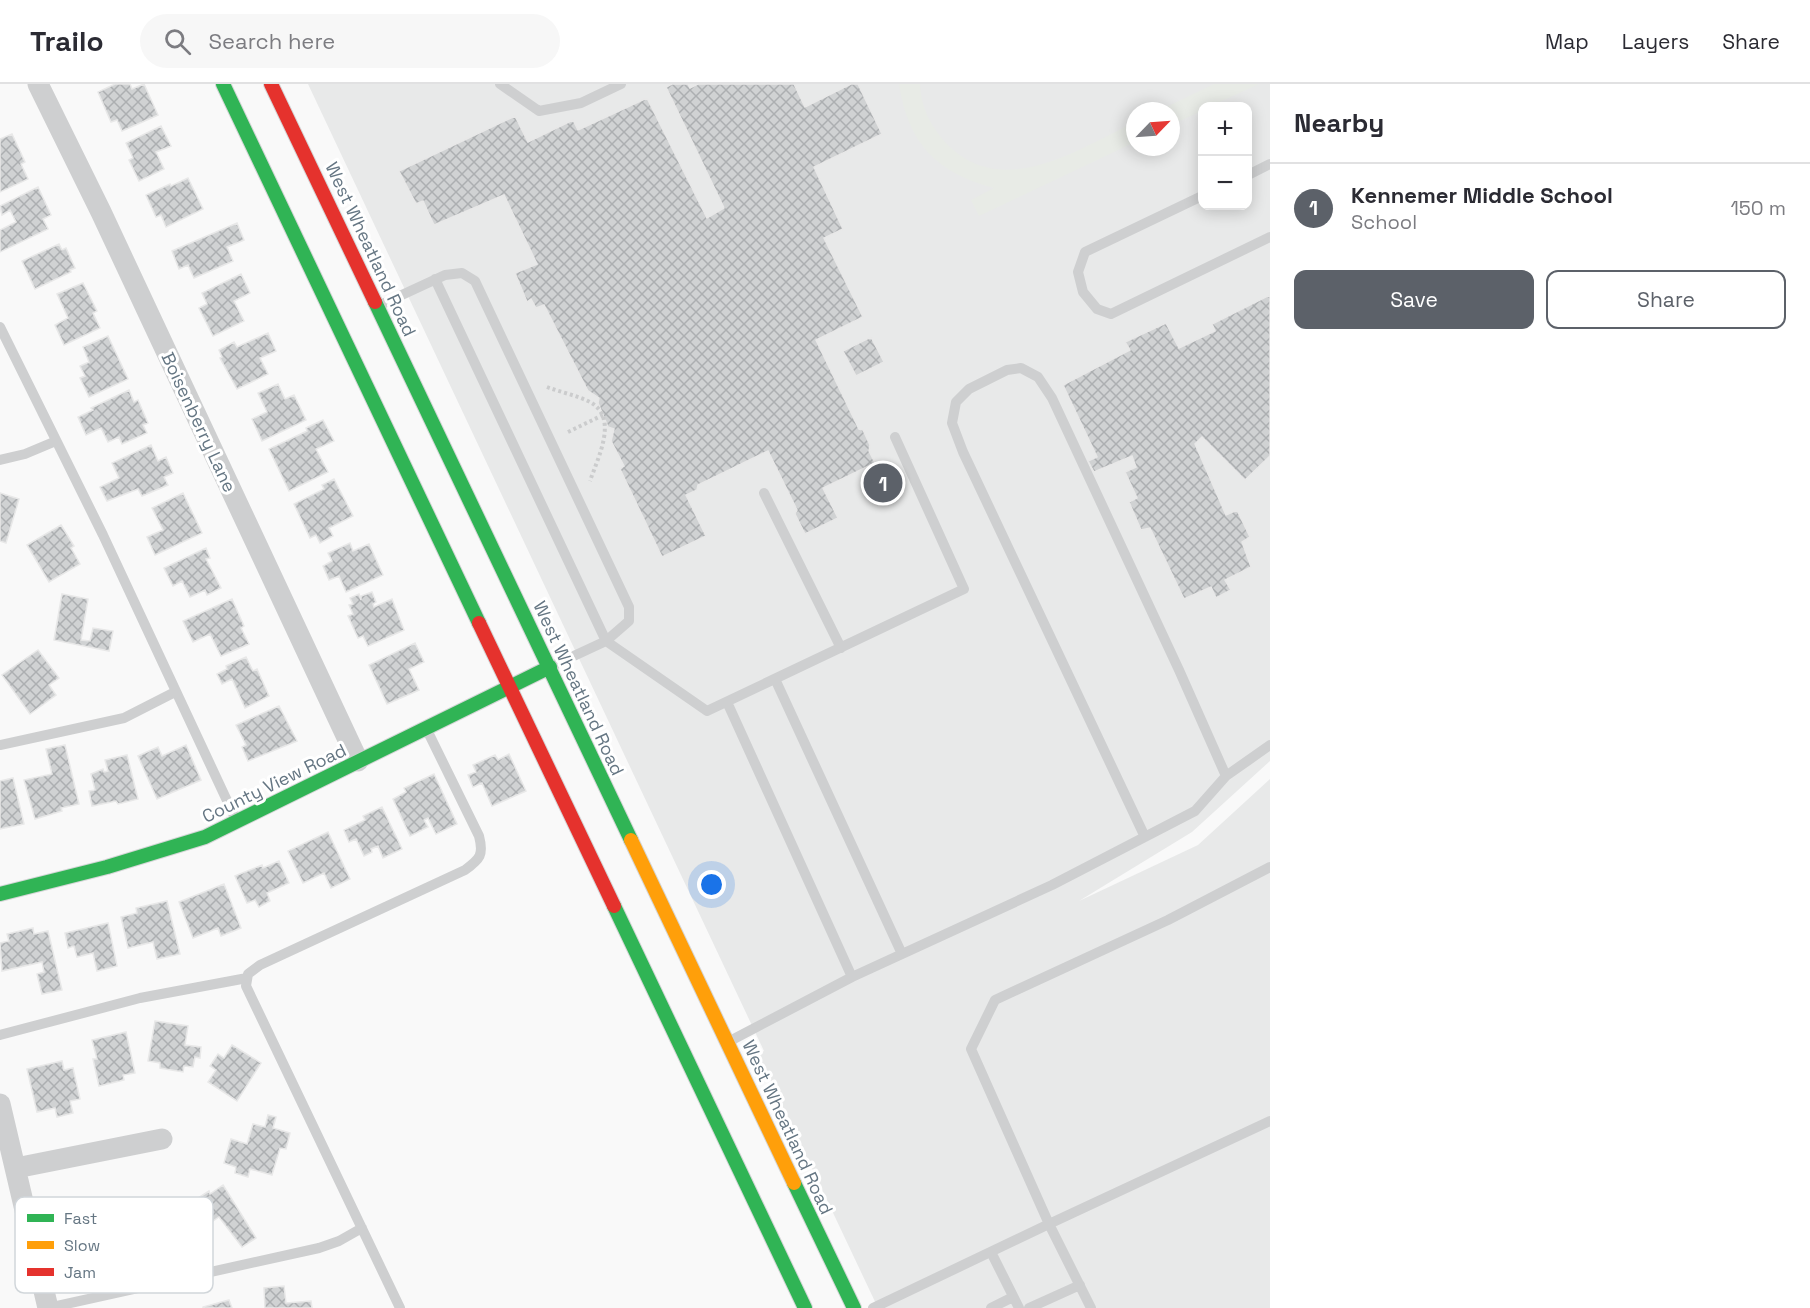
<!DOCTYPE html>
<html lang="en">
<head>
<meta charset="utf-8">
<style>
	:root { --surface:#fff; --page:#f7f7f7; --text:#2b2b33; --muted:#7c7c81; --line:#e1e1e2; --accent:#5c6169 }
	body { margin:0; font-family:"Space Grotesk",sans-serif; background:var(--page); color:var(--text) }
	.controls { position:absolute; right:18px; top:18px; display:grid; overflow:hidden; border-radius:12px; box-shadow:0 3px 15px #0003 }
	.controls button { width:54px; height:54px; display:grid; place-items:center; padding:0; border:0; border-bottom:2px solid var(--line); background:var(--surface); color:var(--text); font:30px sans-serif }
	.compass { position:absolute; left:1126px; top:18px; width:54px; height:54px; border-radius:50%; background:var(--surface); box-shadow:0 3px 15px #0003; rotate:65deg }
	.you { position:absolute; left:712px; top:801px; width:21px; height:21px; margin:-15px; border:4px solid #fff; border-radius:50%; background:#1a73e8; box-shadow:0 0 0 9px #1a73e833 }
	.badge { display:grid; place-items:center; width:39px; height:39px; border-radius:50%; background:var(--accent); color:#fff; font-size:20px; font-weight:700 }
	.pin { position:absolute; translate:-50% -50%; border:3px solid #fff; box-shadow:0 2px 6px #0006 }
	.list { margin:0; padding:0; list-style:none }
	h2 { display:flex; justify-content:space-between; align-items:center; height:78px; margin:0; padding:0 24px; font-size:26px }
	h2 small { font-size:20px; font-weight:400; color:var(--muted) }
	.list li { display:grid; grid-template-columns:39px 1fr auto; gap:18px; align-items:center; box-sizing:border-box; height:90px; padding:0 24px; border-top:2px solid var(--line) }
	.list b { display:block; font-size:22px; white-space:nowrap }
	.list p { margin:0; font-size:20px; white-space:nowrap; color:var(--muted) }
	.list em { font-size:20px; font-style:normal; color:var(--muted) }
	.actions { display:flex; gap:12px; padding:18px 24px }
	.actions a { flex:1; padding:14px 0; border:2px solid var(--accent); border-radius:12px; text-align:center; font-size:21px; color:var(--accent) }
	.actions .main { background:var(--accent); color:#fff }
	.icon { flex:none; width:33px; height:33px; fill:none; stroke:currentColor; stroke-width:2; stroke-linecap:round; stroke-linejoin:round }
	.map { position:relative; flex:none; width:1270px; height:1224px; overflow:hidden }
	header { display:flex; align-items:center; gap:36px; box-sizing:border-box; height:84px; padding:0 30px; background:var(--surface); border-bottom:2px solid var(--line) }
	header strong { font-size:28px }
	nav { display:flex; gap:33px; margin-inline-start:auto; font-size:21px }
	.search { width:420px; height:54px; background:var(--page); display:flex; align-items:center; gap:15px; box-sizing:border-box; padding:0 21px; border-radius:33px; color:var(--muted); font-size:22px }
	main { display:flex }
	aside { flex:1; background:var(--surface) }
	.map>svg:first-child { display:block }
	.built { fill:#e8e9e9; fill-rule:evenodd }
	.pitch { fill:#e8ebe6 }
	.building { fill:url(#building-cross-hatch); stroke:#e8e8e8; stroke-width:1.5 }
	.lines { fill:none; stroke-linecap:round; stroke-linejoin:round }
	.fast-casing { stroke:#d5d6d7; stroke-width:16 }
	.slow-casing { stroke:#d5d6d7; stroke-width:16 }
	.jam-casing { stroke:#d5d6d7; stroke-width:16 }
	.path { stroke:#cbcccd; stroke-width:4; stroke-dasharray:3 3; stroke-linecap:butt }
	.lane { stroke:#cecfd0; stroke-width:10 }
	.street { stroke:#cecfd0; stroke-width:21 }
	.fast { stroke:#30b455; stroke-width:14 }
	.slow { stroke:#ff9f0a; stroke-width:14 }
	.jam { stroke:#e5322d; stroke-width:14 }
	.labels { text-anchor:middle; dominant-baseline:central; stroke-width:6; stroke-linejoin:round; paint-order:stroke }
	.street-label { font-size:18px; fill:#657683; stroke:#fff }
	.key { fill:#fff; stroke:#d1d6da; stroke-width:1.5 }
	.key-label { font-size:16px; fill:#657683 }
</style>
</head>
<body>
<header>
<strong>Trailo</strong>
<div class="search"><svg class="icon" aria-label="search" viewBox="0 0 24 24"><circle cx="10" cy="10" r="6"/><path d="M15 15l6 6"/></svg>Search here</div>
<nav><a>Map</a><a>Layers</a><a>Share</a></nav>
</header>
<main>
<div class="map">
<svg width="1270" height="1224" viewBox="0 0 1270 1224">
	<defs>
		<pattern id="building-cross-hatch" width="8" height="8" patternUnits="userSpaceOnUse" patternTransform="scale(1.5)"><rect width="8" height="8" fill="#d0d2d3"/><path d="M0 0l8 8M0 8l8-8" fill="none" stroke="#acafb1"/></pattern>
	</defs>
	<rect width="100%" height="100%" fill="#f9f9f9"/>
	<path class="built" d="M308 0H1270V677L1192 748 1079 817 1198 761 1270 695V1224H878L758 970 764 967ZM1202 22H1248V122H1202ZM1135 27H1171V63H1135Z"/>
	<path class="pitch" d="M899 0H920C921 23 930 41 945 58 1001 118 1077 66 1135 38V58L979 132 971 116 994 104C937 89 908 60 899 0Z
		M1214 0H1259L1211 22H1202V27L1171 41V27H1158Z"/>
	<path class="building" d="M115 0H130L132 5 144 0 158 31 122 47 117 36 111 38 98 8Z
		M672 0H688L690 4 698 0H794L805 23 851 0H858L882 50 814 83 843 145 824 154 863 233 816 256 859 345 863 346 870 361 869 367 875 379 823 404 838 434 805 450 795 430 797 426 768 367 698 401 697 406 686 411 706 452 662 473 620 385 624 382 611 357 614 345 608 343 598 319 599 314 588 307 544 221 536 224 531 215 527 218 515 189 537 180 504 111 434 141 423 117 416 120 399 87 515 32 528 58 573 36 578 46 647 14 707 134 724 124 666 3Z
		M161 42 171 62 156 68 164 85 139 97 129 76 133 74 126 59Z
		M12 50 25 78 21 80 28 95 0 108V55Z
		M188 94 203 125 166 143 161 131 156 133 146 111 170 100 171 102Z
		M38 103 51 131 43 135 48 145 0 168V146L16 138 10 126 2 131 0 122Z
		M237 139 244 156 227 163 233 177 194 194 188 181 179 185 172 167Z
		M59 160 62 166 66 164 75 184 70 186 71 188 35 205 22 177Z
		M241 190 250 209 234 217 244 237 213 252 199 224 207 220 202 209Z
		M83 199 97 227 93 229 100 244 64 261 55 241 68 234 57 210Z
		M1270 211V372L1245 396 1202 353 1195 360 1226 431 1237 426 1250 453 1242 458 1251 483 1225 496 1231 506 1216 514 1211 503 1184 515 1150 444 1141 446 1129 418 1137 414 1125 388 1136 383 1132 372 1094 388 1088 377 1097 373 1063 301 1130 266 1125 258 1166 239 1179 264 1215 247 1212 240Z
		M268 249 276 267 260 274 268 290 237 305 220 274 222 273 219 266 234 258 237 263Z
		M108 252 128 295 89 313 80 294 85 292 80 282 89 278 83 263Z
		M871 253 884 278 856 292 843 267Z
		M278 300 285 315 294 311 306 336 262 357 252 335 267 328 258 309Z
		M129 306 134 318 138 316 148 339 143 341 147 349 122 360 119 353 108 358 101 344 86 351 78 333 93 326 91 324Z
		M323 336 334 357 316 365 328 388 289 407 269 365 307 347 306 344Z
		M151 361 158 377 166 373 173 389 164 393 168 401 142 412 138 405 107 417 100 403 119 394 112 379Z
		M334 395 353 432 329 444 333 452 320 459 316 451 310 454 294 420 324 405 322 401Z
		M0 409 19 415 6 459 0 457Z
		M183 409 202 449 155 471 147 453 163 446 152 424Z
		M61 441 74 462 71 464 80 480 49 498 27 461Z
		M350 459 353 467 369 460 383 491 346 508 339 492 329 496 323 482 332 477 328 469Z
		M206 464 210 474 206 475 221 504 207 511 205 506 190 513 182 497 173 502 164 484Z
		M372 508 376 518 373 520 374 523 392 515 404 546 368 562 363 552 358 554 348 532 353 530 349 521 353 520 350 514 359 510 361 516V512Z
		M62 510 88 515 81 556 90 557 93 544 113 547 109 567 54 556Z
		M232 515 244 542 241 544 249 560 221 572 210 550 193 558 183 537Z
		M415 559 424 578 409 585 419 606 387 620 369 581Z
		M38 566 59 594 49 601 56 611 30 630 2 591Z
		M246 573 253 587 257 585 269 612 245 624 232 595 222 600 217 590 227 585 226 582Z
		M279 622 297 657 248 677 242 663 246 661 236 641Z
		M65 661 79 720 61 724 62 727 35 735 24 696 52 690 46 665Z
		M186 661 201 696 157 715 138 672 158 663 162 672Z
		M509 670 526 707 492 722 482 699 473 703 468 691 476 688 473 681 495 671 498 676Z
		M127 671 138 715 118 720 116 717 92 722 89 707 95 706 91 690 103 685 104 688 108 687 105 676Z
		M434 690 457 740 436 750 428 734 424 736 428 743 410 752 393 715 406 708 404 704Z
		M13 694 24 740 0 745V697Z
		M382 723 402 765 383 774 378 762 371 765 372 768 364 772 356 755 349 758 344 746 365 736 363 732Z
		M328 748 350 795 331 804 324 789 303 799 288 767Z
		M279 777 289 799 267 809 270 817 259 823 255 816 247 819 235 792 262 781 263 784Z
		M224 800 241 844 221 852 218 844 193 854 179 818Z
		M167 817 180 870 157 875 153 858 128 864 121 833 137 829 136 824Z
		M108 839 117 882 97 887 93 869 77 873 74 862 68 864 65 849Z
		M33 844 34 850 48 847 62 906 42 910 37 890 44 888 42 878 2 887 0 859 9 857 7 850Z
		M155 937 188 942 185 961 201 963 200 974 195 973 193 983 184 982 183 988 160 984V979L148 977Z
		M126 948 135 989 123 991 124 996 99 1002 93 975H97L92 956Z
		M232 961 261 979 237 1017 208 998 216 986 210 982 218 970 224 974Z
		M62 977 64 986 73 984 80 1015 70 1017 73 1029 57 1033 55 1024 37 1028 27 985Z
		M268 1031 276 1033 273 1044 290 1049 286 1065 280 1064 272 1091 250 1085 248 1093 235 1089 236 1083 224 1079 231 1055 247 1060 253 1040 265 1043Z
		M223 1101 256 1154 242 1163 219 1133 194 1150 178 1127 209 1107 210 1110Z
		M284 1202 286 1219 311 1217 312 1224H265L264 1204Z
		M229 1216 232 1224H203V1223Z"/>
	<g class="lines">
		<defs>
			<path id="fast" d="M223 0 479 539
				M375 218 631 756
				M0 810 107 783 205 753 550 583
				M614 822 805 1224
				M794 1099 854 1224"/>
			<path id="slow" d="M631 756 794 1099"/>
			<path id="jam" d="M271 0 375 218
				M479 539 614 822"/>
		</defs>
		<use href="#fast" class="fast-casing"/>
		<use href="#slow" class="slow-casing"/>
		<use href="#jam" class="jam-casing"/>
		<path class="path" d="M547 303C560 308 575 311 588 317 620 332 598 373 590 397
			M568 348 603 331"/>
		<path class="lane" d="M500 0 539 27 581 19 621 0
			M1248 91 1270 80
			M1202 112 1085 168 1078 188 1083 208 1097 225 1111 230 1270 153
			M435 195 606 557 707 627 964 505 895 353
			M378 222 445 191 462 189 475 197 629 523V537L606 557 550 583
			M0 243 103 451 237 738
			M0 376 25 370 56 357
			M764 409 841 564
			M775 595 902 870
			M727 618 852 893 1052 801 1195 727 1226 692 1179 586 1052 314 1038 293 1021 284 1007 286 969 305 956 318 952 339 963 368 1145 753
			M0 661 124 634 175 608
			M1226 692 1270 661
			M1270 783 1168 836 995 916 971 965 1049 1140 1270 1037
			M0 951 140 914 247 894
			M728 958 852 893
			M991 1168 1019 1224
			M48 1224 319 1164 339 1157 362 1144
			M400 1224 246 902 248 890 260 881 465 786C480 775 484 771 479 752L427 646
			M873 1224 1049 1140 1091 1224
			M991 1224 1013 1213
			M1029 1224 1080 1201"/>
		<path class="street" d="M38 0 101 128 358 677
			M0 1020 48 1224
			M16 1084 162 1055"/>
		<use href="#fast" class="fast"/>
		<use href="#slow" class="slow"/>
		<use href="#jam" class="jam"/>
	</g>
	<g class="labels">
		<g class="street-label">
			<text transform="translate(371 165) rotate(65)">West Wheatland Road</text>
			<text transform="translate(199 338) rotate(65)">Boisenberry Lane</text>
			<text transform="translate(579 604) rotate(65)">West Wheatland Road</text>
			<text transform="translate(274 699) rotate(-26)">County View Road</text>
			<text transform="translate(788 1043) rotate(65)">West Wheatland Road</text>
		</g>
	</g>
	<rect x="15" y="1113" width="198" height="96" rx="9" class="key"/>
	<rect x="27" y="1130" width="27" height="8" fill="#30b455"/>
	<rect x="27" y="1157" width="27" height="8" fill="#ff9f0a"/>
	<rect x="27" y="1184" width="27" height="8" fill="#e5322d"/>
	<g class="key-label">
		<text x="64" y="1140">Fast</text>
		<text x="64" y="1167">Slow</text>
		<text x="64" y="1194">Jam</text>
	</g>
</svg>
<div class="controls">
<button>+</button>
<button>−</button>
</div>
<svg class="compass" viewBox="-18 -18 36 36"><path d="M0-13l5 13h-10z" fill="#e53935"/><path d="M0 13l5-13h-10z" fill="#7c7c81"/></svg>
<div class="you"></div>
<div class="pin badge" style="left:883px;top:399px">1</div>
</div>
<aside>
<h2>Nearby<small></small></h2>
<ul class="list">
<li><span class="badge">1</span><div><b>Kennemer Middle School</b><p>School</p></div><em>150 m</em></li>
</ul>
<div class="actions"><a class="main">Save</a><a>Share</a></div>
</aside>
</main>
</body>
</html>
